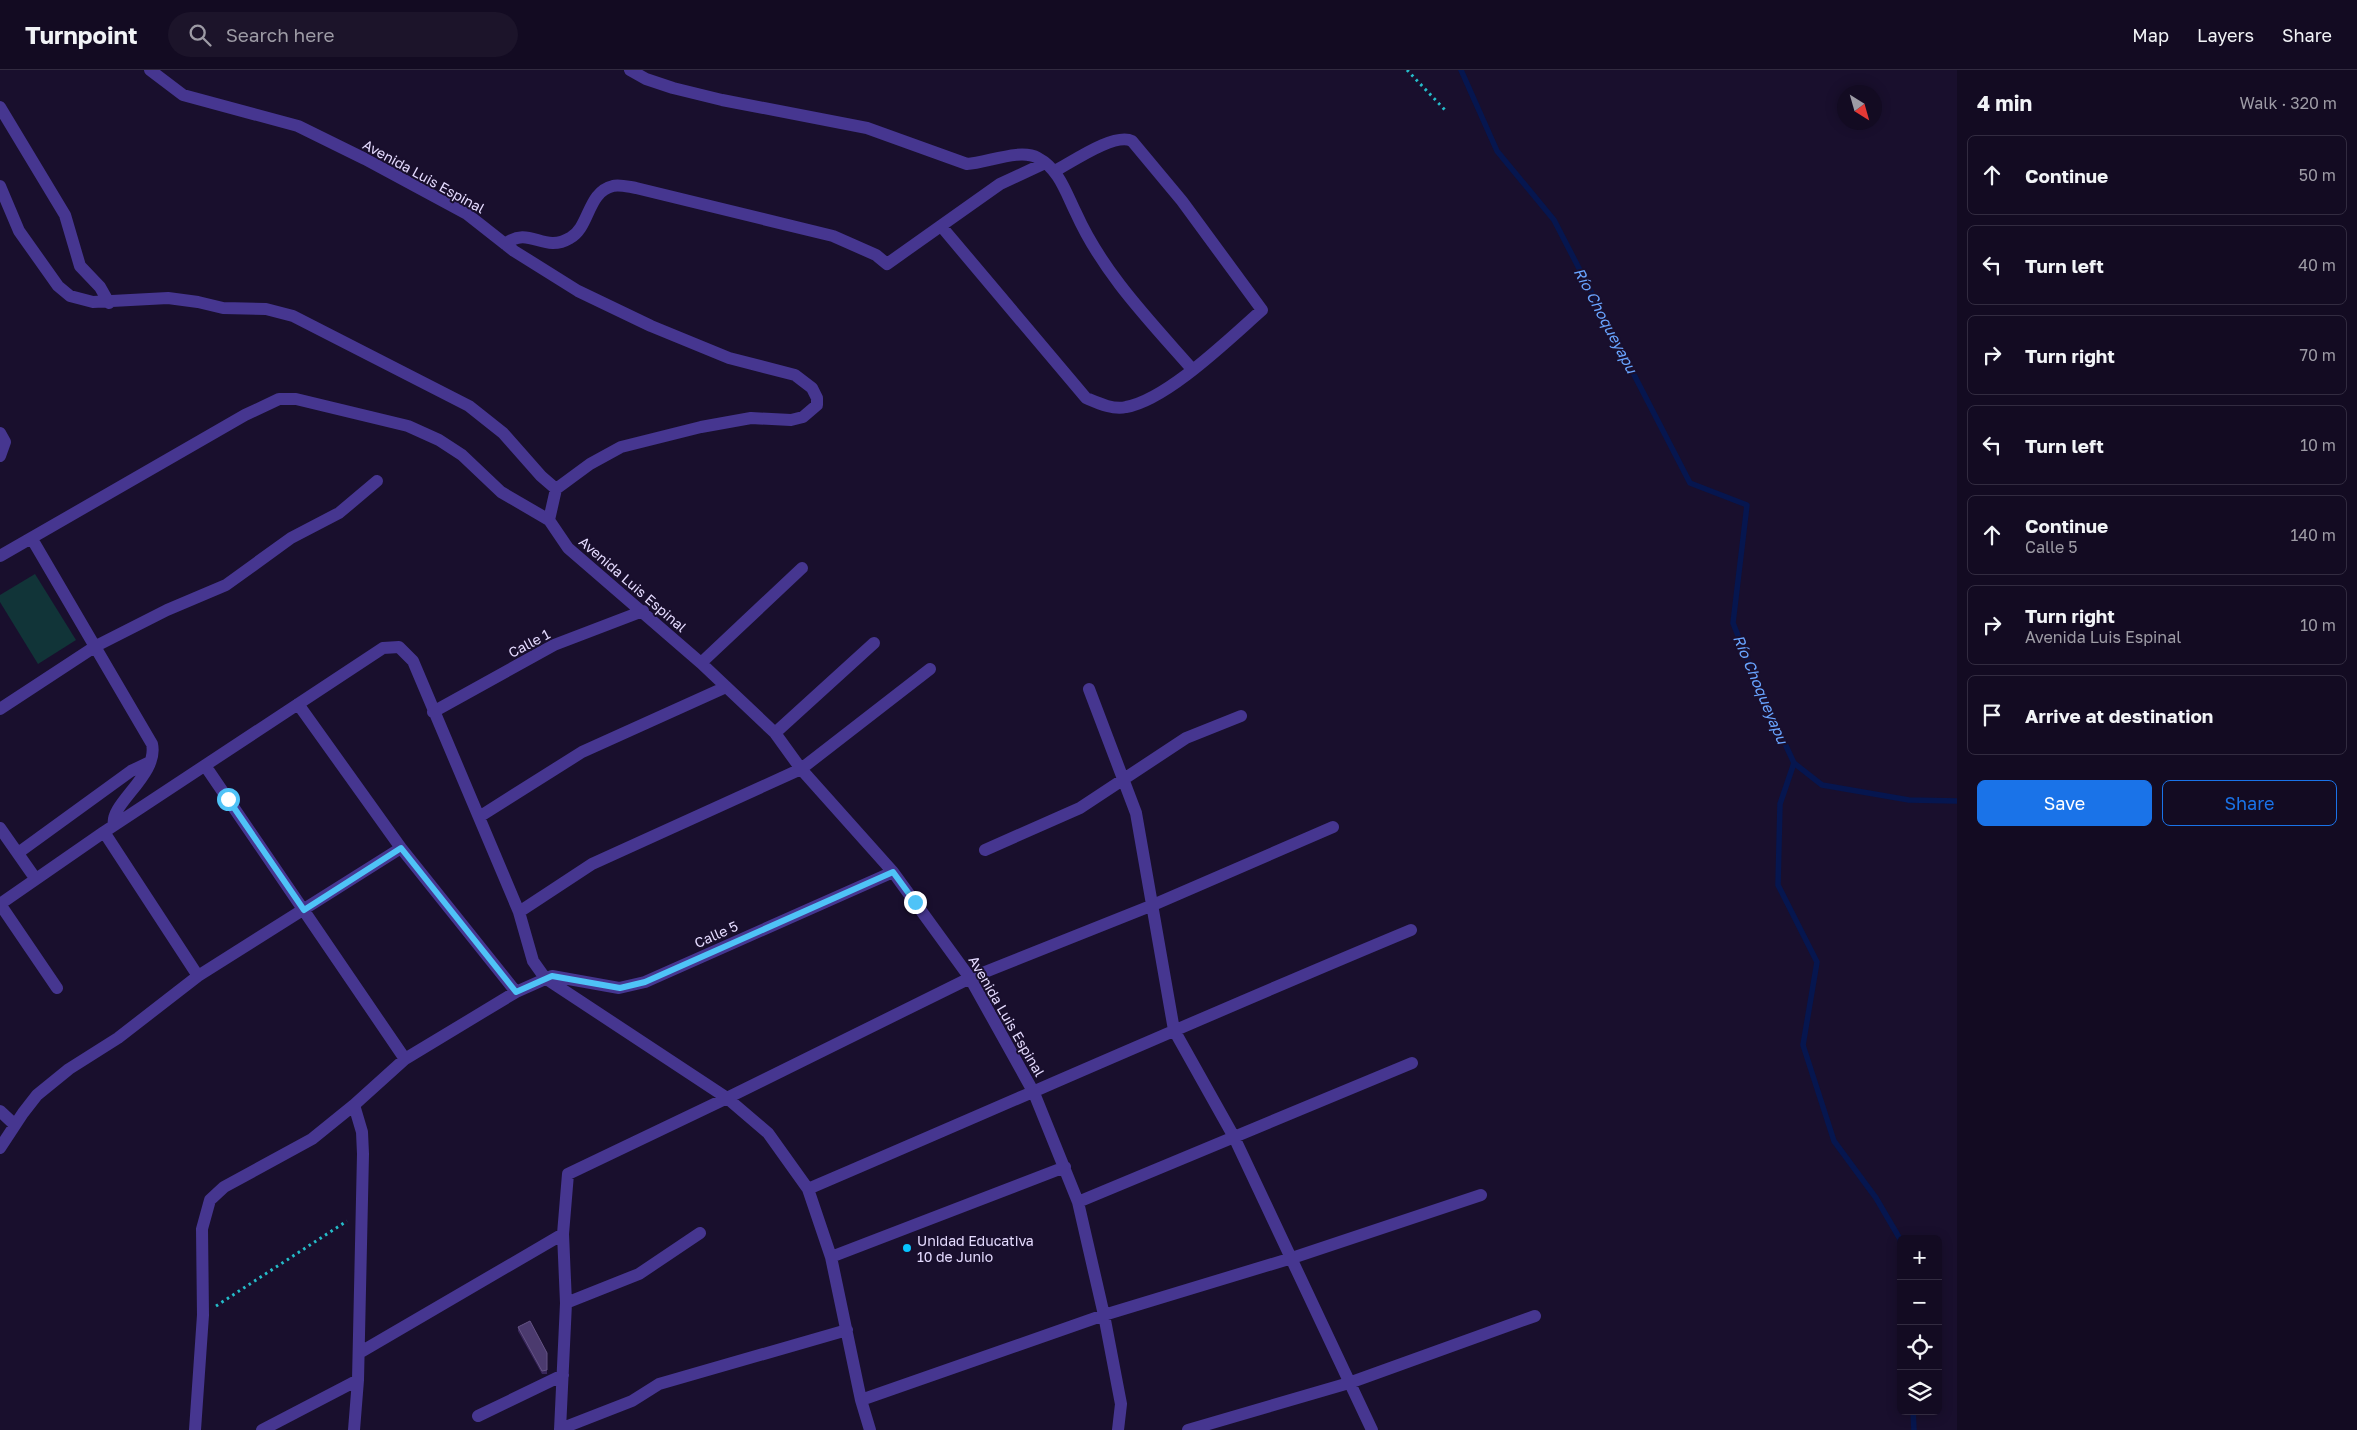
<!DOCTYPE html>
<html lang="en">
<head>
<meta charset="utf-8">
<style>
	:root { --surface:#130b22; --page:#1c142a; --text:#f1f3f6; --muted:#9d9ba5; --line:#322b40; --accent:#1a73e8 }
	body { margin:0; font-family:"Golos Text",sans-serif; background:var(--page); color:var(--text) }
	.controls { position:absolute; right:15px; bottom:15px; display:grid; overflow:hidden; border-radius:8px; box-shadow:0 2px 12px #0003 }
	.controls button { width:45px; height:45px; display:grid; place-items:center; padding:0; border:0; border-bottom:1px solid var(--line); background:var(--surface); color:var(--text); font:25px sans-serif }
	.compass { position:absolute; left:1837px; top:15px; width:45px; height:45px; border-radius:50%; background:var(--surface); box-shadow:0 2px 12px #0003; rotate:143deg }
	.stop { position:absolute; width:15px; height:15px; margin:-11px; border:4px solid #4fc3f7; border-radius:50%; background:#fff }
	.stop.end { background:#4fc3f7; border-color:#fff; box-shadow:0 1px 5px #0008 }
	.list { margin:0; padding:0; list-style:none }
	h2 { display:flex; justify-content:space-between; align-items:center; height:65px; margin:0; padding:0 20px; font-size:21px }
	h2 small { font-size:16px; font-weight:400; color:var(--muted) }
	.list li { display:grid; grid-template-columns:32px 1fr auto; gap:15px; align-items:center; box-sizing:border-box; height:80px; margin:0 10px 10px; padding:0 10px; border:1px solid var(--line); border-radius:8px }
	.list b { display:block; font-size:19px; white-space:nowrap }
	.list p { margin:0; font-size:16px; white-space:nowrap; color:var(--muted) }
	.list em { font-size:16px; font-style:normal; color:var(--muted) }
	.actions { display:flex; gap:10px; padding:15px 20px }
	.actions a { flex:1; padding:11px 0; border:1px solid var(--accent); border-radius:8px; text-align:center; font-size:18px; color:var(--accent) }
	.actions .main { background:var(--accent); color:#fff }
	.icon { flex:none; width:28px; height:28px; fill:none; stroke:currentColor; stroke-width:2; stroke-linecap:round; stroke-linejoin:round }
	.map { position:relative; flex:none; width:1957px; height:1360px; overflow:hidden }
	header { display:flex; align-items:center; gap:30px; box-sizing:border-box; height:70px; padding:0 25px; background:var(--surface); border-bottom:1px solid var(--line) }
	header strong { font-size:24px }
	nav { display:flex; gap:28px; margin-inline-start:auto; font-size:18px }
	.search { width:350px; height:45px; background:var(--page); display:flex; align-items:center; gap:12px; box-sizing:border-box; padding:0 18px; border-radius:28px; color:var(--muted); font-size:19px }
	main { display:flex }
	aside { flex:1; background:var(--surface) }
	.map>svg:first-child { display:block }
	.green { fill:#113438 }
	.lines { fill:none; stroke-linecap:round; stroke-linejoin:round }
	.stream { stroke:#06164f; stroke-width:5.5 }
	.path { stroke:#25bcc9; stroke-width:3; stroke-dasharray:2.5 4; stroke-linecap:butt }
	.minor { stroke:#463690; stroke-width:12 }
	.wall { fill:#39275c }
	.building { fill:#4b3a6e; stroke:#645384 }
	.route { stroke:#4fc3f7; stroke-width:6 }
	.poi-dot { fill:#07c3ff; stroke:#190f2d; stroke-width:2 }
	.labels { text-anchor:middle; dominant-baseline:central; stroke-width:4; stroke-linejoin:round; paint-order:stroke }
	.street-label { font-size:14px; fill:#e5dbff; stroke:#190f2d }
	.poi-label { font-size:14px; fill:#e5dbff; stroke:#190f2d; text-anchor:start }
	.water-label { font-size:15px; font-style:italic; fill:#69a4ff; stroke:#190f2d }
</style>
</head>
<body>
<header>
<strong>Turnpoint</strong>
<div class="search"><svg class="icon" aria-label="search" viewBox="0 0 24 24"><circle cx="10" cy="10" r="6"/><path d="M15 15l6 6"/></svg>Search here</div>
<nav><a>Map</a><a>Layers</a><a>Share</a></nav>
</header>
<main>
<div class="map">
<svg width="1957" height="1360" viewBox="0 0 1957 1360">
	<rect width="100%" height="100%" fill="#190f2d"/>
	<path class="green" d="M35 504 76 570 38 594 0 532V525Z"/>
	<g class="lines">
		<path class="stream" d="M1461 0 1497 81 1554 150 1690 413 1747 435 1733 553 1758 616 1794 693 1780 734 1778 815 1817 892 1803 975 1834 1071 1876 1128 1900 1169 1901 1180
			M1794 693 1822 715 1909 730 1957 731
			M1913 1341 1914 1360"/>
		<path class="path" d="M1407 0 1445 40
			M216 1236 347 1151"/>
		<path class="minor" d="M150 0 183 25 298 56 365 89 467 144 514 181 578 221 651 256 729 288 795 305 812 318 817 328V335L803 347 791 350 751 348 701 357 621 377 590 394 556 419 549 450 568 478 701 593 775 663 801 699 893 802 970 908 1034 1023 1078 1132 1104 1245 1121 1334 1118 1360
			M630 0 646 9 673 18 722 30 867 58 967 94C987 93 1020 78 1038 88 1059 99 1066 123 1076 143 1103 203 1149 250 1192 299
			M0 37 65 145 80 196 100 217 109 233
			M0 116 19 161 58 216 70 226 93 232 168 228 198 232 223 238 266 239 293 246 469 336 503 363 541 406 556 419
			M941 156 1086 328C1098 333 1113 340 1126 337 1167 330 1230 268 1262 240L1182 131 1132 71C1115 62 1072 92 1055 101
			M505 174C530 155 543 184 570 168 590 157 587 122 613 116 619 114 629 117 636 118L833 166 876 185 887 194 1000 114 1045 93
			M0 363 5 372 0 386
			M32 469 152 674C159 705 109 734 114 755
			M0 486 245 345 279 329H296L408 356 439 370 462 385 501 422 549 450
			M701 593 802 498
			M1089 619 1136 743 1174 960 1234 1067 1372 1360
			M298 634 401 778 516 922
			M0 639 96 576 167 540 226 515 291 468 339 443 377 411
			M433 642 554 575 643 541
			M775 663 874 573
			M206 697 405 989
			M479 747 582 682 726 617
			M0 758 35 808
			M104 762 198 906
			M985 780 1080 738 1186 668 1241 646
			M18 783 131 701 150 692
			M0 834 104 762 383 578 399 577 413 591 519 842 533 891 545 908 727 1028 768 1063 808 1119 831 1187 861 1330 870 1360
			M0 834 57 918
			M519 842 592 794 801 699 930 599
			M0 1041 15 1055
			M0 1078 23 1043 37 1025 69 999 118 968 198 906 401 778
			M808 1119C1009 1033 1209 944 1411 860
			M1078 1132 1412 993
			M831 1187 1065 1097
			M566 1233 639 1204 700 1163
			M359 1283 563 1164
			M861 1330 1104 1245 1292 1188 1481 1125
			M478 1346 563 1305
			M560 1359 632 1331 659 1314 847 1260
			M195 1360 203 1245 202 1159 210 1130 224 1117 312 1069 354 1035 405 989 516 922 552 906 619 918 645 912 893 802
			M262 1360 358 1310
			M354 1360 358 1310 363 1084 362 1062 354 1035
			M560 1360 566 1233 563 1164 568 1104 727 1028 970 908 1153 835 1333 757
			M1188 1360 1349 1313 1535 1246"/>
	</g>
	<path class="wall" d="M518 1257 547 1283V1304H542L518 1261Z"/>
	<path class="building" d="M530 1251 547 1283V1300L542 1301 518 1257Z"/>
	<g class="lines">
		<path class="route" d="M228 729 304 840 401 778 516 922 552 906 620 918 645 912 893 802 915 832"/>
	</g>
	<circle class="poi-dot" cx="907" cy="1178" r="5"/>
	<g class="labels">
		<g class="street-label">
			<text transform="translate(424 106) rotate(29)">Avenida Luis Espinal</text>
			<text transform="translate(633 514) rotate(41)">Avenida Luis Espinal</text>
			<text transform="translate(529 573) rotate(-28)">Calle 1</text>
			<text transform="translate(716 864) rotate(-24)">Calle 5</text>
			<text transform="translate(1007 946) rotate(60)">Avenida Luis Espinal</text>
		</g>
		<g class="poi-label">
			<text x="917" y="1170">Unidad Educativa<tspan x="917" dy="16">10 de Junio</tspan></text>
		</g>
		<g class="water-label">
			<text transform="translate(1606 250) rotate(62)">Río Choqueyapu</text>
			<text transform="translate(1761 619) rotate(67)">Río Choqueyapu</text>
		</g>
	</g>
</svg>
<div class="controls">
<button>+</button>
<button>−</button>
<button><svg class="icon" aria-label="locate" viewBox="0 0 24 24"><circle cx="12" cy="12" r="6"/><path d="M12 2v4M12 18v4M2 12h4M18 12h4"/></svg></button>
<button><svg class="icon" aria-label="layers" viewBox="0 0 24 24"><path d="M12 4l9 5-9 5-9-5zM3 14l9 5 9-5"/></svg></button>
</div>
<svg class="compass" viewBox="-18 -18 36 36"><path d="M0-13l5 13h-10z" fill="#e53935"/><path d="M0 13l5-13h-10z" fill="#9d9ba5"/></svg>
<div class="stop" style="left:228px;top:729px"></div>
<div class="stop end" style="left:915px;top:832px"></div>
</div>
<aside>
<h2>4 min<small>Walk · 320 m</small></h2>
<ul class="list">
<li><svg class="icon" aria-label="ahead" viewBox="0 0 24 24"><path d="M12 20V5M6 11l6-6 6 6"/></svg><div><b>Continue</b></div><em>50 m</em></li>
<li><svg class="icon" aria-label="left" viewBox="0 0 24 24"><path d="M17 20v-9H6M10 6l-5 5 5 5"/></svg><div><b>Turn left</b></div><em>40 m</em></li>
<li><svg class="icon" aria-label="right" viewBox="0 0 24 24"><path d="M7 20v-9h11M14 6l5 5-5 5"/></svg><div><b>Turn right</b></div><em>70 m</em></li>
<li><svg class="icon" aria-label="left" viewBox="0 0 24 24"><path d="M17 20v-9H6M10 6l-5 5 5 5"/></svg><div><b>Turn left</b></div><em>10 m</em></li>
<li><svg class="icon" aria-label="ahead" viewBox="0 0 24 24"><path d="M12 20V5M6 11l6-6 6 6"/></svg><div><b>Continue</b><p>Calle 5</p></div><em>140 m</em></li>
<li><svg class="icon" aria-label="right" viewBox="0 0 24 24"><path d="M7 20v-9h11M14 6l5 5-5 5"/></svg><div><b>Turn right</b><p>Avenida Luis Espinal</p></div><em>10 m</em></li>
<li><svg class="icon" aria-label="arrive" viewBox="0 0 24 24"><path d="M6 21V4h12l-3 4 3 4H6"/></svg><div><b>Arrive at destination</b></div></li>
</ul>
<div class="actions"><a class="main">Save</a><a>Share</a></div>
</aside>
</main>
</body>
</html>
